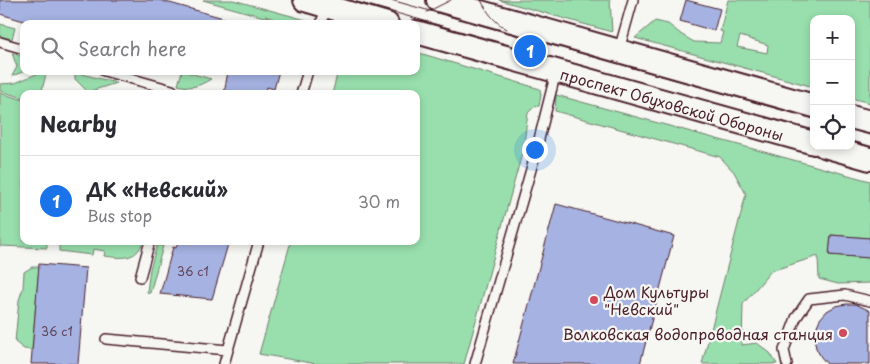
<!DOCTYPE html>
<html lang="en">
<head>
<meta charset="utf-8">
<style>
	:root { --surface:#fff; --page:#f2f2f3; --text:#2b2b33; --muted:#7c7c81; --line:#e1e1e2; --accent:#1a73e8 }
	body { margin:0; font-family:"Playpen Sans",sans-serif; background:var(--page); color:var(--text) }
	.controls { position:absolute; right:15px; top:15px; display:grid; overflow:hidden; border-radius:10px; box-shadow:0 2px 8px #0003 }
	.controls button { width:45px; height:45px; display:grid; place-items:center; padding:0; border:0; border-bottom:1px solid var(--line); background:var(--surface); color:var(--text); font:25px sans-serif }
	.you { position:absolute; left:534px; top:149px; width:18px; height:18px; margin:-12px; border:4px solid #fff; border-radius:50%; background:#1a73e8; box-shadow:0 0 0 8px #1a73e833 }
	.badge { display:grid; place-items:center; width:32px; height:32px; border-radius:50%; background:var(--accent); color:#fff; font-size:16px; font-weight:700 }
	.pin { position:absolute; translate:-50% -50%; border:2px solid #fff; box-shadow:0 1px 5px #0006 }
	.list { margin:0; padding:0; list-style:none }
	h2 { display:flex; justify-content:space-between; align-items:center; height:65px; margin:0; padding:0 20px; font-size:21px }
	h2 small { font-size:16px; font-weight:400; color:var(--muted) }
	.list li { display:grid; grid-template-columns:32px 1fr auto; gap:15px; align-items:center; box-sizing:border-box; height:90px; padding:0 20px; border-top:1px solid var(--line) }
	.list b { display:block; font-size:19px; white-space:nowrap }
	.list p { margin:0; font-size:16px; white-space:nowrap; color:var(--muted) }
	.list em { font-size:16px; font-style:normal; color:var(--muted) }
	.icon { flex:none; width:28px; height:28px; fill:none; stroke:currentColor; stroke-width:2; stroke-linecap:round; stroke-linejoin:round }
	.map { position:relative; flex:none; width:870px; height:364px; overflow:hidden }
	.search { position:absolute; background:var(--surface); box-shadow:0 2px 8px #0003; left:20px; top:20px; width:400px; height:55px; display:flex; align-items:center; gap:12px; box-sizing:border-box; padding:0 18px; border-radius:10px; color:var(--muted); font-size:19px }
	.panel { position:absolute; background:var(--surface); box-shadow:0 2px 8px #0003; left:20px; top:90px; width:400px; height:155px; border-radius:10px }
	.map>svg:first-child { display:block }
	.green { fill:#98dfad; stroke:#717f6c; fill-rule:evenodd }
	.building { fill:#a5b2e2; stroke:#4a1f2b }
	.lines { fill:none; stroke-linecap:round; stroke-linejoin:round }
	.lane-casing { stroke:#4a1f2b; stroke-width:12 }
	.secondary-casing { stroke:#4a1f2b; stroke-width:26 }
	.lane { stroke:#f6f6f2; stroke-width:9 }
	.secondary { stroke:#f6f6f2; stroke-width:22 }
	.tram { stroke:#4a1f2b; stroke-width:1 }
	.poi-dot { fill:#d1495b; stroke:#f6f6f2; stroke-width:2 }
	.labels { text-anchor:middle; dominant-baseline:central; stroke-width:4.5; stroke-linejoin:round; paint-order:stroke }
	.number-label { font-size:12px; fill:#614459 }
	.street-label { font-size:15px; fill:#4a1f2b; stroke:#f6f6f2 }
	.poi-label { font-size:15px; fill:#4a1f2b; stroke:#f6f6f2; text-anchor:start }
</style>
</head>
<body>
<div class="map">
<svg width="870" height="364" viewBox="0 0 870 364">
	<rect width="100%" height="100%" fill="#f6f6f2"/>
	<filter id="ink" filterUnits="userSpaceOnUse"><feTurbulence type="fractalNoise" baseFrequency=".02" numOctaves="2"/><feDisplacementMap in="SourceGraphic" scale="10" xChannelSelector="R" yChannelSelector="G"/><feConvolveMatrix kernelMatrix="1 2 1 2 8 2 1 2 1" color-interpolation-filters="sRGB"/></filter>
	<g filter="url(#ink)">
		<path class="green" d="M203 0H233L306 20 305 24H288L265 16 264 17Z
			M499 0H610L612 32Z
			M728 0H870V103L851 98V19H814V87L635 38 655 21 668 24 682 35 694 42 720 43 723 32 720 31ZM740 36 768 45 767 53 737 47Z
			M0 24 15 28 12 39 0 36Z
			M416 52 540 89 541 95 539 106 534 107 528 113 523 150 464 364H317L259 354 291 241H416V94H332L338 71H416Z
			M12 53 24 57 25 71 12 76 17 67Z
			M182 71H183L211 79C199 86 192 89 178 85Z
			M75 72 116 83 88 92 75 79Z
			M39 73 46 74 41 94H24V98L0 91V84L15 83Z
			M0 93 24 100V241H47V248L0 246Z
			M556 95 870 181V238L831 235 829 255 870 258V283L838 284 819 279 818 256 771 271 743 304 742 345 757 343 770 353 777 364H702L746 194 734 172 720 157 555 111Z
			M59 241H143C137 261 121 258 104 256L105 251 93 249 92 255 59 251Z
			M157 245 163 246 150 293 147 292 150 269Z
			M32 267H39L32 350 24 349 15 342 19 300 23 288 24 272Z"/>
		<path class="building" d="M0 0H159L227 19 226 24H34L0 14Z
			M686 0 720 9 714 31 680 21Z
			M228 71H279L274 89 267 87 265 94H224Z
			M556 204 674 236 640 364H513Z
			M831 235 870 238V258L829 255Z
			M178 241H229L212 299 160 294 173 247 176 248Z
			M39 264 86 268 78 364H31Z
			M846 304H856L870 311V364H827L821 357 816 348 814 338 816 328 820 319 827 311 836 306Z"/>
		<g class="lines">
			<defs>
				<path id="lane" d="M321 24 326 7
					M0 42 24 49
					M619 50 633 0
					M104 71 172 90 176 94
					M301 94 308 71
					M140 277 150 241
					M106 339 228 350
					M224 364 259 241
					M475 364 534 159 556 72
					M787 364 784 350 796 318 809 299 845 295 870 301"/>
				<g id="secondary">
					<path d="M305 0 387 24"/>
					<path d="M438 0 814 106"/>
					<path id="s1" d="M416 32 814 143"/>
					<path d="M851 117 870 122"/>
					<path d="M824 146 870 159"/>
				</g>
			</defs>
			<use href="#lane" class="lane-casing"/>
			<use href="#secondary" class="secondary-casing"/>
			<use href="#lane" class="lane"/>
			<use href="#secondary" class="secondary"/>
			<path class="tram" d="M350 0 814 131
				M391 0 814 119
				M481 0C487 12 495 23 507 29
				M427 12 451 0
				M851 130 870 135
				M851 142 870 147"/>
		</g>
	</g>
	<g class="poi-dot">
		<circle cx="594" cy="300" r="5"/>
		<circle cx="843" cy="333" r="5"/>
	</g>
	<g class="labels">
		<g class="number-label">
			<text x="193" y="271">36 с1</text>
			<text x="57" y="331">36 с1</text>
		</g>
		<g class="street-label">
			<text stroke="none"><textPath href="#s1" startOffset="266">проспект Обуховской Обороны</textPath></text>
		</g>
		<g class="poi-label">
			<text x="604" y="291">Дом Культуры<tspan x="604" dy="17">"Невский"</tspan></text>
			<text x="833" y="333" text-anchor="end">Волковская водопроводная станция</text>
		</g>
	</g>
</svg>
<div class="controls">
<button>+</button>
<button>−</button>
<button><svg class="icon" aria-label="locate" viewBox="0 0 24 24"><circle cx="12" cy="12" r="6"/><path d="M12 2v4M12 18v4M2 12h4M18 12h4"/></svg></button>
</div>
<div class="you"></div>
<div class="pin badge" style="left:530px;top:51px">1</div>
<div class="search"><svg class="icon" aria-label="search" viewBox="0 0 24 24"><circle cx="10" cy="10" r="6"/><path d="M15 15l6 6"/></svg>Search here</div>
<section class="panel">
<h2>Nearby<small></small></h2>
<ul class="list">
<li><span class="badge">1</span><div><b>ДК «Невский»</b><p>Bus stop</p></div><em>30 m</em></li>
</ul>
</section>
</div>
</body>
</html>
